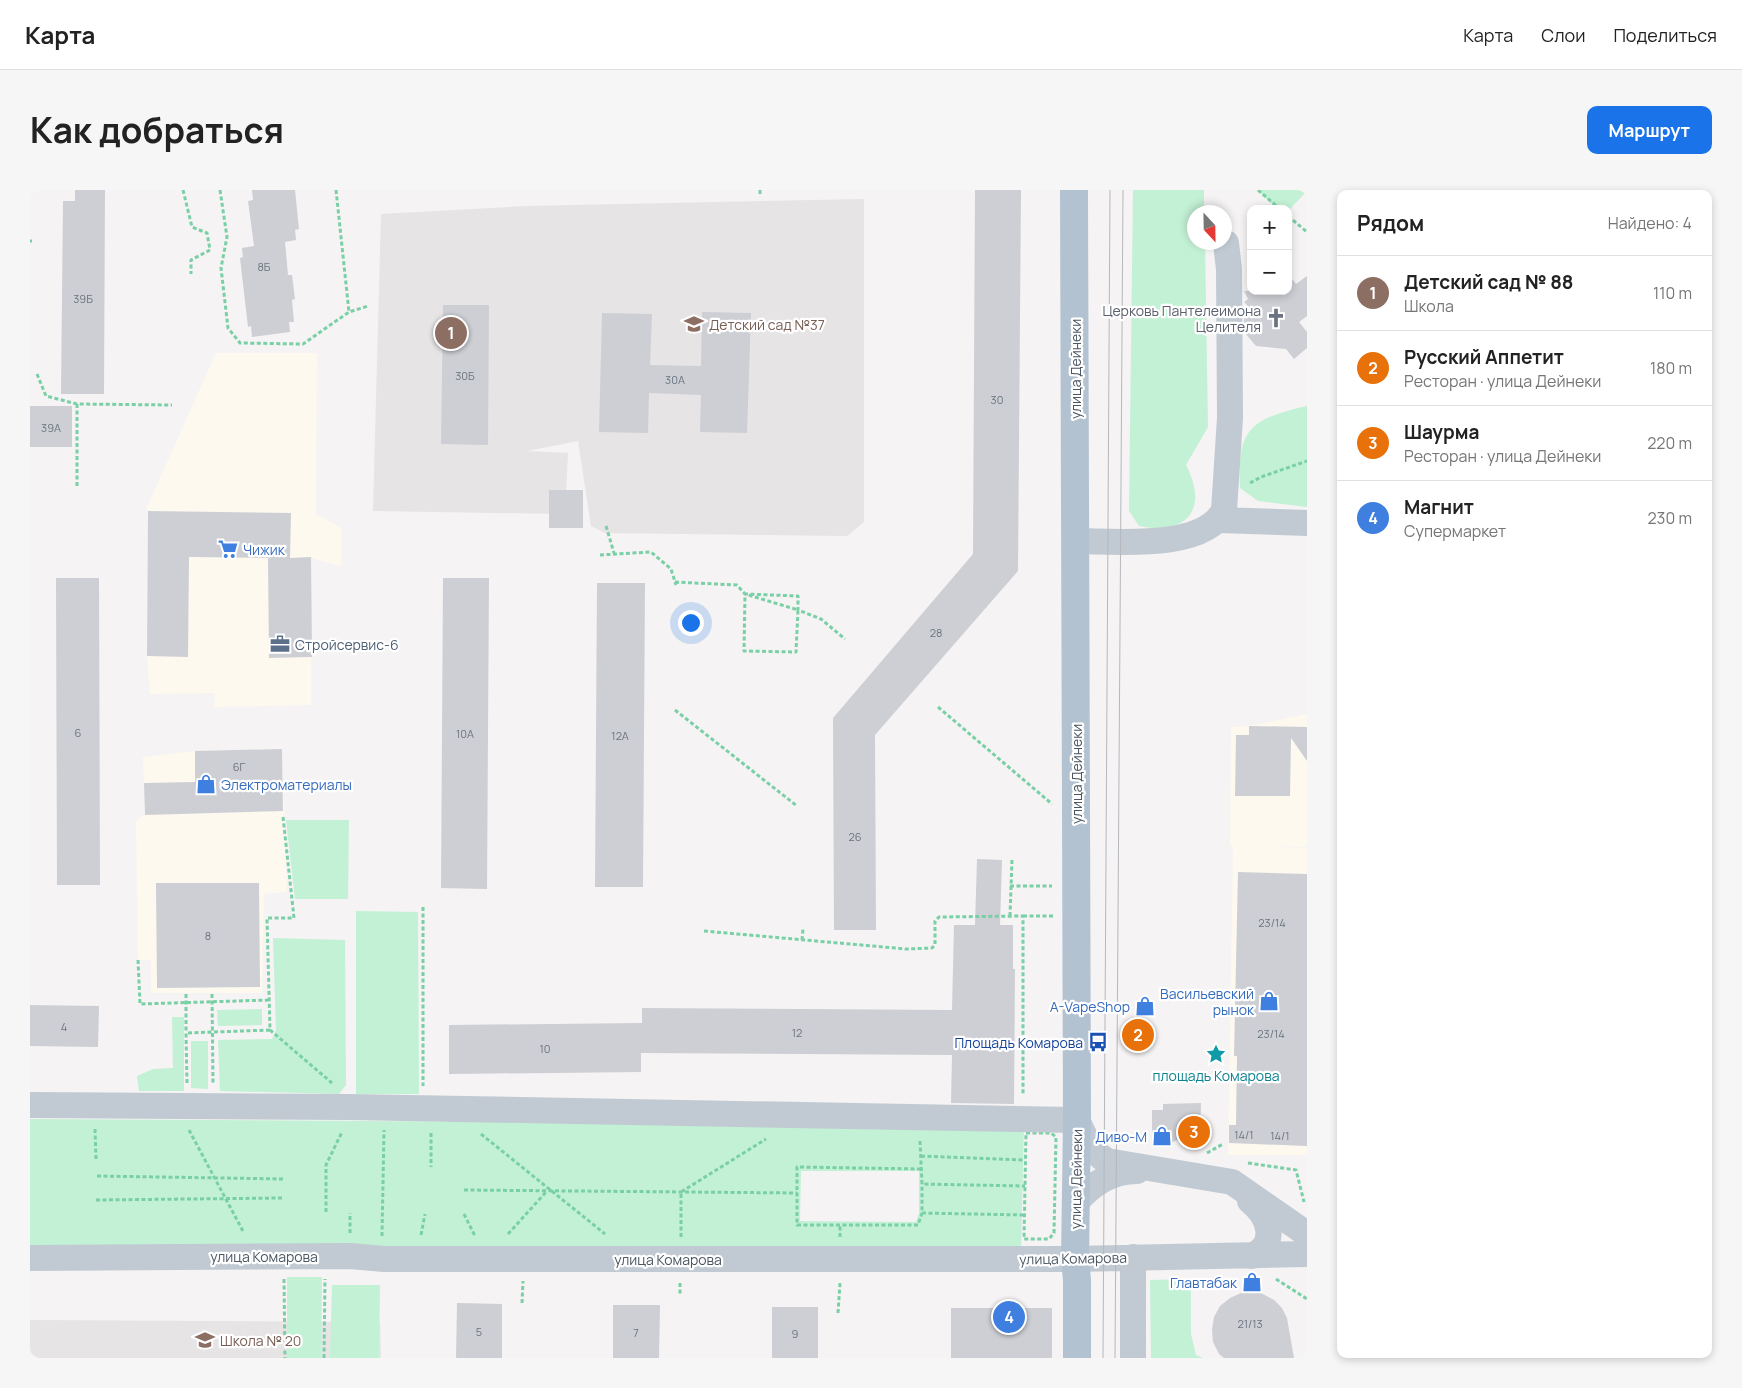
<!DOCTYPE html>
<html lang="ru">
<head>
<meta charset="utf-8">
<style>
	:root { --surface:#fff; --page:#f6f6f6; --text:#222; --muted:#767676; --line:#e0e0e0; --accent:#1a73e8 }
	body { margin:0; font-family:Manrope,sans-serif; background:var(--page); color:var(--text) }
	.controls { position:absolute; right:15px; top:15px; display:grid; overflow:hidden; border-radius:10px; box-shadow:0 2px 8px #0003 }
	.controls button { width:45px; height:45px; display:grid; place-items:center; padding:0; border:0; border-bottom:1px solid var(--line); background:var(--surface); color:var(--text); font:25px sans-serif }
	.compass { position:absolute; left:1157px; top:15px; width:45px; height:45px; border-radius:50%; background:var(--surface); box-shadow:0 2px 8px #0003; rotate:158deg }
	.you { position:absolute; left:660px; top:432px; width:18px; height:18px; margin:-12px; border:4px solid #fff; border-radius:50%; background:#1a73e8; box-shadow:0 0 0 8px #1a73e833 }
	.badge { display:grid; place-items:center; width:32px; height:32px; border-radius:50%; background:var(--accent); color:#fff; font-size:16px; font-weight:700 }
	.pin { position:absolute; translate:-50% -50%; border:2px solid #fff; box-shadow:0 1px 5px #0006 }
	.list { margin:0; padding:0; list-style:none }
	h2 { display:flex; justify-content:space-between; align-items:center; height:65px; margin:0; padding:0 20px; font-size:21px }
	h2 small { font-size:16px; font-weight:400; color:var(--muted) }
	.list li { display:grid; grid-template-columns:32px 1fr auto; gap:15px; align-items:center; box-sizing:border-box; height:75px; padding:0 20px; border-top:1px solid var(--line) }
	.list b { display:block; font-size:19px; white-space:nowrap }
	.list p { margin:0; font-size:16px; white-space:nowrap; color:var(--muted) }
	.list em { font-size:16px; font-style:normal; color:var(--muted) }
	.map { position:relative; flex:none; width:1277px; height:1168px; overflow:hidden; border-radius:10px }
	header { display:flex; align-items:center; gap:30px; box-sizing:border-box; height:70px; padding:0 25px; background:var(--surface); border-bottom:1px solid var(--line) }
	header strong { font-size:24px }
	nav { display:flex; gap:28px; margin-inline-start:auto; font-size:18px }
	.intro { display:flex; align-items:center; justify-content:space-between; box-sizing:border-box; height:120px; padding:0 30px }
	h1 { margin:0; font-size:35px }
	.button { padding:12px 22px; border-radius:10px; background:var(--accent); color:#fff; font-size:18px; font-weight:700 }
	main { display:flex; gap:30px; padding:0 30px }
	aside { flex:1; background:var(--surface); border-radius:10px; box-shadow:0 2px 8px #0003 }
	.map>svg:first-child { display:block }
	.commercial { fill:#fdf9ef }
	.education { fill:#e6e4e5 }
	.green { fill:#c3f1d5; fill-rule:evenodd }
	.building { fill:#cdcfd5 }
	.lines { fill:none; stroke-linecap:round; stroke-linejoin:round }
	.path { stroke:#7ad0a6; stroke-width:3; stroke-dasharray:4 2.5; stroke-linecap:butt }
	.minor { stroke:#c1cad2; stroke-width:26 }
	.major { stroke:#b3c2d1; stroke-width:28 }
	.tram { stroke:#b5b8bd; stroke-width:1 }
	.labels { text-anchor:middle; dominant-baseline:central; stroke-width:4.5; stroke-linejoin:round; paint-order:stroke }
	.number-label { font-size:11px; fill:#6b747e }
	.worship-label { font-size:14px; fill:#5b616d; stroke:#fff; text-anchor:end }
	.education-label { font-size:14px; fill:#785e54; stroke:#fff; text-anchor:start }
	.street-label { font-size:14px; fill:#4a5661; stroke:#fff }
	.shop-label { font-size:14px; fill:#366cbe; stroke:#fff; text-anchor:end }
	.service-label { font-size:14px; fill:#4e5e75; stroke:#fff; text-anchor:start }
	.transit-label { font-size:14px; fill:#164399; stroke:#fff; text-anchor:end }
	.culture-label { font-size:14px; fill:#0d838f; stroke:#fff }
</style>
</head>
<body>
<header>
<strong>Карта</strong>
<nav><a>Карта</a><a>Слои</a><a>Поделиться</a></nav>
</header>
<div class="intro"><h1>Как добраться</h1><a class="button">Маршрут</a></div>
<main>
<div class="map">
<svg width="1277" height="1168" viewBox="0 0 1277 1168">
	<rect width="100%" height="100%" fill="#f5f3f3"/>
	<path class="commercial" d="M186 163H287L286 324 311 338V376L281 368V515L184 517 185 503 120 504 117 466 118 321 116 319Z
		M1277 524V657L1237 656 1277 658V965H1198L1203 656 1200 655 1201 537 1219 536Z
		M252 559 257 702 234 704 232 803H121V770H108L106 631 115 624 113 567 165 561Z"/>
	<path class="education" d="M834 9V332L817 346 575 343 561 336 548 251 497 261 538 263 535 324 343 321 351 24 497 16Z
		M0 1130 350 1132 351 1168H0Z"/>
	<path class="green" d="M1103 0H1174V22H1164V52L1175 53 1178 237 1156 275C1179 319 1157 346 1109 336L1099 321Z
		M1227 0H1277V1L1258 21V19H1247Z
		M1277 216V317L1228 311 1210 298C1207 238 1221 229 1277 216Z
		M256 630H319L318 709H265Z
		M326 721 388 722 389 904H326Z
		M243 748 315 750 316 895 309 904 190 901 188 850 242 849 246 840Z
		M232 819V835L188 836 187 820Z
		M142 827H154V901H109L107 886 123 879 143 878Z
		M161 851H178V899L161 898Z
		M0 929 994 935 991 1061 0 1063ZM771 981H889V1023L886 1032 770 1031Z
		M257 1087H292L291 1168H257Z
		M1161 1089V1144L1166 1165 1173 1168H1121L1120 1090Z
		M302 1095H350L349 1168H300Z"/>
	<path class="building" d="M45 0H75L74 204H31L33 11H45Z
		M222 0H265L269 39 265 40 266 50 255 52 258 85H262L265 109 262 110 264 132H259L260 142 222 147 221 136 218 137 210 68 213 67 212 58 224 56 218 11 223 10Z
		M945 0H991L988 381 845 545 846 740H804L803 528 943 364Z
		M1277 86V126L1269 132 1277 142V158L1264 169 1256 159 1226 156 1214 142V129L1223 122 1214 112 1218 109 1214 101H1258V94L1263 90 1266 94Z
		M413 115H459L458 255 411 254Z
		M672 122 721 123 717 243 670 242 671 205 619 203 618 243 569 242 572 123 622 124 620 175 671 176Z
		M0 216H42V257H0Z
		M519 300H553V338H519Z
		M118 321 261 323 260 368 281 367 282 467 239 468 238 368 159 367 158 467 117 466Z
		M26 388H69L70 695H27Z
		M413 388H459L457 699 411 698Z
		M567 393H615L613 697H565Z
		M1219 536 1277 537V571L1261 548 1260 606H1205L1206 545H1219Z
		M252 559 253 621 115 625 114 593 165 592V561Z
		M947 669 972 670 970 735H983V779H985L984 914 921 913 922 865 611 863V882L419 884V835L612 833V818L922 820 924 735H945Z
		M1208 682 1277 684V956L1199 953V935H1206L1207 866H1204Z
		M126 693H229L230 797 127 798Z
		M0 815 69 816 68 857 0 856Z
		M1171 913 1170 947H1160L1144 951 1138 957H1122V920H1133V914Z
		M1222 1098 1244 1110 1252 1118 1257 1128 1264 1168H1194L1189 1164 1183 1152 1182 1140 1184 1127 1190 1116 1200 1108Z
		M427 1113 472 1114V1168H426Z
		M583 1115H630L629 1168H583Z
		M742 1117H788V1168H742Z
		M921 1118H1022V1168H921Z"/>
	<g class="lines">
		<path class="path" d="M153 0 162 37 177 43 180 60 161 70V84
			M190 0 197 47 191 78 198 138 210 153 273 154 319 122 338 116
			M306 0 319 122
			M730 0V4
			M1228 0 1250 19
			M1258 26 1277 42
			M0 51H2
			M7 184 16 206 47 214 142 215
			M1220 293 1231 287 1277 271
			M47 296V214
			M576 336 584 363
			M570 365 621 362 641 379 646 395
			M645 392 707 395 715 404 768 420 766 462 714 461 715 404 768 406V420L791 429 815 449
			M908 517 1022 614
			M645 520 767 616
			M253 627 264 728H237L240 840 302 893
			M980 696H1022
			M393 717V896
			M980 726 982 670
			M993 726H1023
			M674 741 876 759 902 758 905 755V731L909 727 993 726V905
			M772 750 773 739
			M108 770 110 814 239 810
			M156 804V843
			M182 804 183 893
			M157 893 156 843 240 840
			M65 939 66 969
			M159 940 214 1043
			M401 943V977
			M996 943H1021L1026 947 1024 1043 1019 1049H994Z
			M451 944 575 1044
			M890 951 892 994 995 996
			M1177 963 1193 954
			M891 966 995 970
			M1218 973 1266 980 1274 1012
			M891 979 767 977V1035H888L892 1023V994
			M67 986 254 989
			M434 1000 767 1003
			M66 1010 253 1008
			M296 1022V975L312 942
			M892 1023 994 1025
			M434 1024 445 1046
			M320 1043V1023
			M478 1044 517 1001
			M391 1045 395 1024
			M352 1046 354 940
			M651 1047V1002L736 949
			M810 1047V1035
			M254 1089 255 1168
			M1246 1089 1277 1109
			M650 1093V1105
			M492 1113 493 1091
			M808 1123 810 1093
			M294 1168 295 1089"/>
		<path class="minor" d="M1189 330 1277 333
			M1045 351C1084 351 1174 361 1194 320L1200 228 1199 79 1196 53
			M0 915 319 917 1047 930C1055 947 1060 961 1077 971L1202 992 1277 1044
			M1220 1011C1239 1026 1249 1054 1222 1066
			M1046 1012C1063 994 1081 981 1107 981
			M1103 1067V1168
			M0 1068 320 1066 354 1069H1045L1277 1064"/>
		<path class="major" d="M1044 0 1047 930 1045 1069 1047 1090V1168"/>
		<path class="tram" d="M1073 1168 1080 0
			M1085 1168 1093 0"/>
	</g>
	<defs>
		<symbol id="church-bare" viewBox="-9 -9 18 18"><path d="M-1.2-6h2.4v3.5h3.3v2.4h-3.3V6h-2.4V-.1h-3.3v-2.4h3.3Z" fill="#6b7280" stroke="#fff" stroke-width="2.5" paint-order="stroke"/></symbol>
		<symbol id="school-bare" viewBox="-9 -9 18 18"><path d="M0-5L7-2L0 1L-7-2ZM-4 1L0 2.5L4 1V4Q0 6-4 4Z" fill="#8d6e63" stroke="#fff" stroke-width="2.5" paint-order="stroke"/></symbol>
		<symbol id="supermarket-bare" viewBox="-9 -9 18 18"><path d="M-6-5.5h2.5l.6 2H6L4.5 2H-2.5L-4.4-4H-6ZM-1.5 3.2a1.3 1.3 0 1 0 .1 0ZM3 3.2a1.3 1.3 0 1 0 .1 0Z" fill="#3f7fe0" stroke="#fff" stroke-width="2.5" paint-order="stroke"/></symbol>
		<symbol id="office-bare" viewBox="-9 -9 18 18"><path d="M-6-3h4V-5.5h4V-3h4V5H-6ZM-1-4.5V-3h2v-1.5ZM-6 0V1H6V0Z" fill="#5c6f8a" stroke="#fff" stroke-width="2.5" paint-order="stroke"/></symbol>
		<symbol id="shop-bare" viewBox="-9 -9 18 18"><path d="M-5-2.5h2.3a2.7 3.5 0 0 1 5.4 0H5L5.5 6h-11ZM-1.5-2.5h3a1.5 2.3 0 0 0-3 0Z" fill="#3f7fe0" stroke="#fff" stroke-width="2.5" paint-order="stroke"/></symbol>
		<symbol id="bus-bare" viewBox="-9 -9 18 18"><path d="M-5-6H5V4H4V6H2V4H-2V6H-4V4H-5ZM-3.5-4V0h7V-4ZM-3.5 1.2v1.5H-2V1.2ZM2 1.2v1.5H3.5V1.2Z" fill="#1a4fb4" stroke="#fff" stroke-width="2.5" paint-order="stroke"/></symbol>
		<symbol id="sight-bare" viewBox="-9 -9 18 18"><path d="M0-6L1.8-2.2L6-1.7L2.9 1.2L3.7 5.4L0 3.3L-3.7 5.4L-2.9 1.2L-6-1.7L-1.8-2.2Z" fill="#0f9aa8" stroke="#fff" stroke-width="2.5" paint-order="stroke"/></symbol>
	</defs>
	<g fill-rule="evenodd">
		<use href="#church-bare" x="1232" y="114" width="28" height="28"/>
		<use href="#school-bare" x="650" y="120" width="28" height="28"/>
		<use href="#supermarket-bare" x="184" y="345" width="28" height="28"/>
		<use href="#office-bare" x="236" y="440" width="28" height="28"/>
		<use href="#shop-bare" x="162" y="580" width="28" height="28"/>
		<use href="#shop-bare" x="1225" y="797" width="28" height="28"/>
		<use href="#shop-bare" x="1101" y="802" width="28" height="28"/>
		<use href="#bus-bare" x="1054" y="838" width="28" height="28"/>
		<use href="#sight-bare" x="1172" y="850" width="28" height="28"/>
		<use href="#shop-bare" x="1118" y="932" width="28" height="28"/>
		<use href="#shop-bare" x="1208" y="1078" width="28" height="28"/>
		<use href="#school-bare" x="161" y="1136" width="28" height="28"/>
	</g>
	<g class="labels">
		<g class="number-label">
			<text x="234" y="76">8Б</text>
			<text x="53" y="108">39Б</text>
			<text x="435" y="185">30Б</text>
			<text x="645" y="189">30А</text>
			<text x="967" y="209">30</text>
			<text x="21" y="237">39А</text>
			<text x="906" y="442">28</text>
			<text x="48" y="542">6</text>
			<text x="435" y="543">10А</text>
			<text x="590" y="545">12А</text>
			<text x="209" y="576">6Г</text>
			<text x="825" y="646">26</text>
			<text x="1242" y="732">23/14</text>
			<text x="178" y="745">8</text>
			<text x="34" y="836">4</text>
			<text x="767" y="842">12</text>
			<text x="1241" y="843">23/14</text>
			<text x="515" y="858">10</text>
			<text x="1214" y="944">14/1</text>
			<text x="1250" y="945">14/1</text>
			<text x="1220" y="1133">21/13</text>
			<text x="449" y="1141">5</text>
			<text x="606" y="1142">7</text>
			<text x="765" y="1143">9</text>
		</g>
		<g class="worship-label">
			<text x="1231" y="120">Церковь Пантелеимона<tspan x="1231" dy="16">Целителя</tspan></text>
		</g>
		<g class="education-label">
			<text x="679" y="134">Детский сад №37</text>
			<text x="190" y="1150">Школа № 20</text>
		</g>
		<g class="street-label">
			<text transform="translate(1045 179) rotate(-90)">улица Дейнеки</text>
			<text transform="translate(1046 584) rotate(-90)">улица Дейнеки</text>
			<text transform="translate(1046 989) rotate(-89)">улица Дейнеки</text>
			<text x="234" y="1066">улица Комарова</text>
			<text transform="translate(1043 1068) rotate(-1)">улица Комарова</text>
			<text x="638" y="1069">улица Комарова</text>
		</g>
		<g class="shop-label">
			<text x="213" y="359" text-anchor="start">Чижик</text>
			<text x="191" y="594" text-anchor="start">Электроматериалы</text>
			<text x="1224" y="803">Васильевский<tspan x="1224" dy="16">рынок</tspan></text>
			<text x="1100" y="816">A-VapeShop</text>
			<text x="1117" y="946">Диво-М</text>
			<text x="1207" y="1092">Главтабак</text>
		</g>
		<g class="service-label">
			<text x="265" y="454">Стройсервис-6</text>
		</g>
		<g class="transit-label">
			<text x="1053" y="852">Площадь Комарова</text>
		</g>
		<g class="culture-label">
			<text x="1186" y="885">площадь Комарова</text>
		</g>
	</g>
</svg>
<div class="controls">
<button>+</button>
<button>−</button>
</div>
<svg class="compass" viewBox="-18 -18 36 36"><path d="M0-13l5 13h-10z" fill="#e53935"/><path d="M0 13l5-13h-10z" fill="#767676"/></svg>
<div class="you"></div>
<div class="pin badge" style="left:421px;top:143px;background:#8d6e63">1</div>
<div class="pin badge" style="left:1108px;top:845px;background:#e8710a">2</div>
<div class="pin badge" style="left:1164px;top:942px;background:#e8710a">3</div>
<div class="pin badge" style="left:979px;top:1127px;background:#3f7fe0">4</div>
</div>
<aside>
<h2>Рядом<small>Найдено: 4</small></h2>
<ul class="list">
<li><span class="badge" style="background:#8d6e63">1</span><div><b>Детский сад № 88</b><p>Школа</p></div><em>110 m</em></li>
<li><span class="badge" style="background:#e8710a">2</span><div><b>Русский Аппетит</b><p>Ресторан · улица Дейнеки</p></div><em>180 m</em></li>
<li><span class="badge" style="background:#e8710a">3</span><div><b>Шаурма</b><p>Ресторан · улица Дейнеки</p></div><em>220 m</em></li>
<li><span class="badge" style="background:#3f7fe0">4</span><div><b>Магнит</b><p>Супермаркет</p></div><em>230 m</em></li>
</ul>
</aside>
</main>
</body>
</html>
